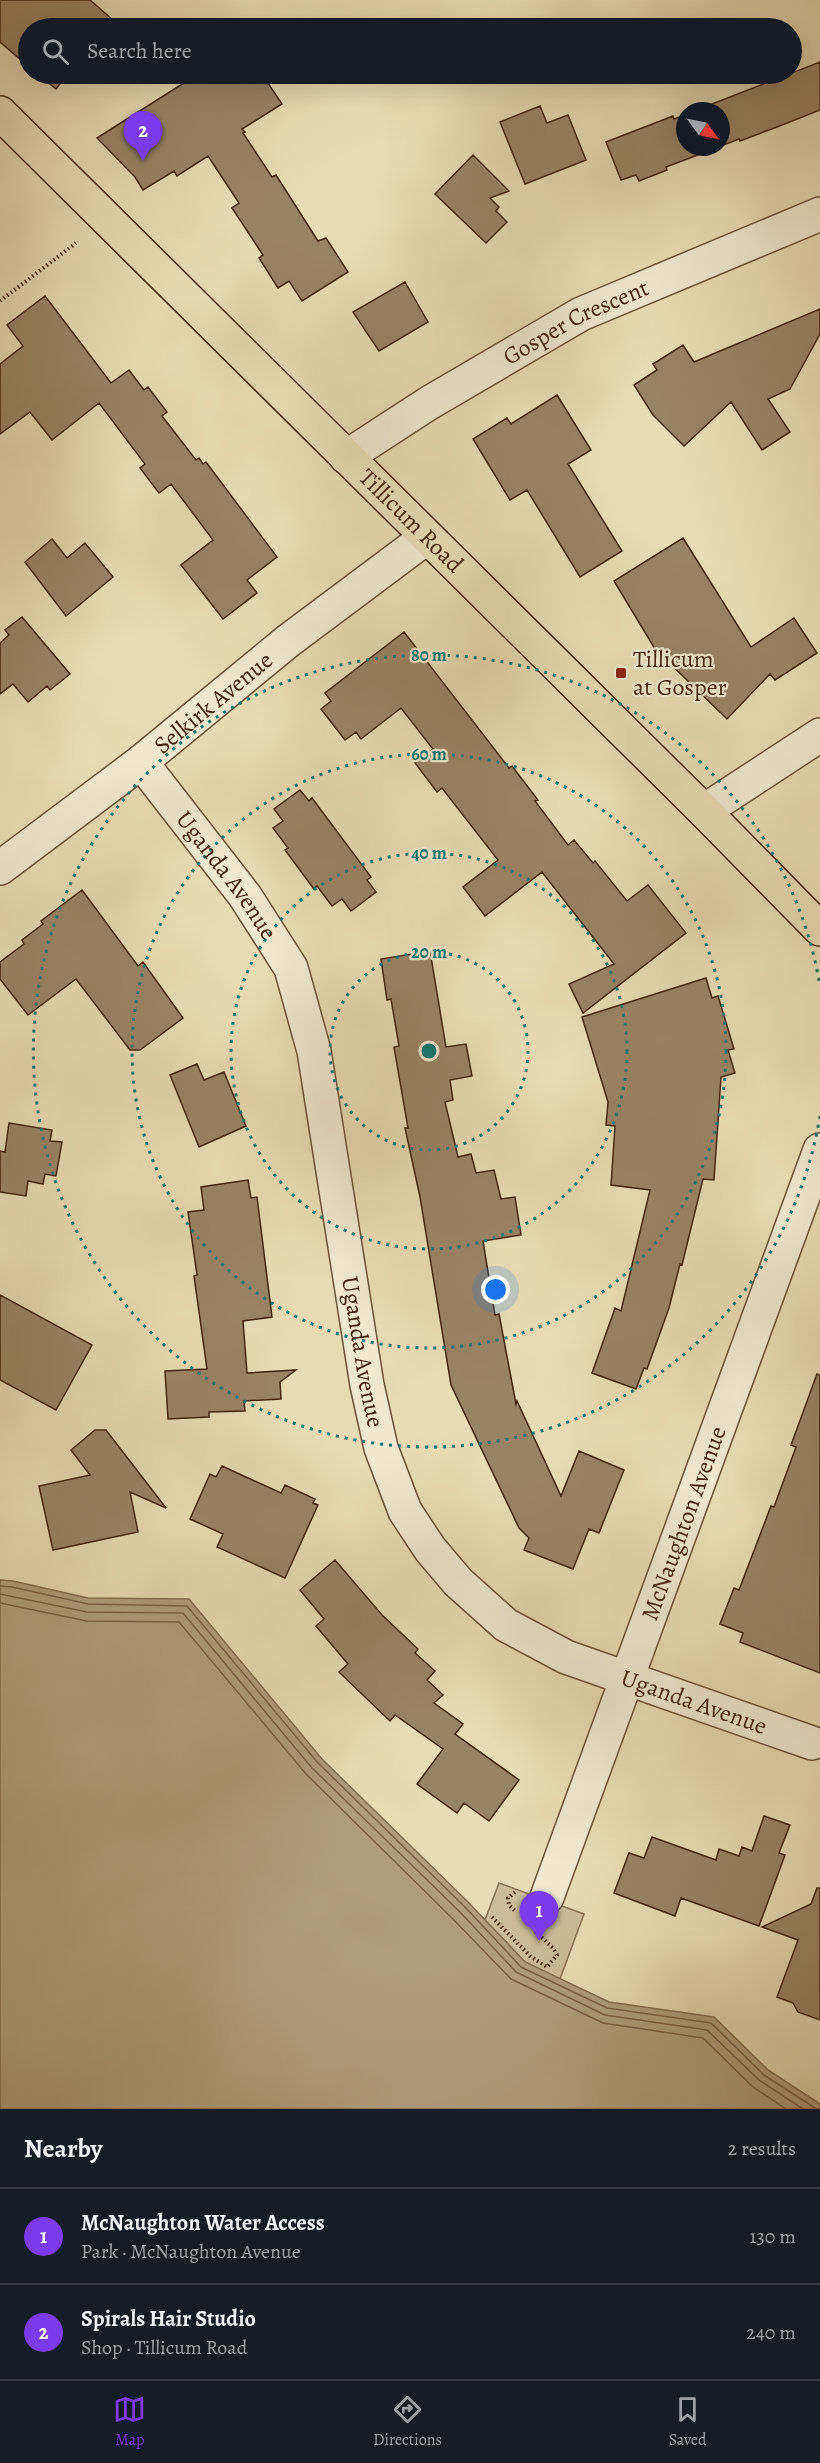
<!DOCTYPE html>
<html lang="en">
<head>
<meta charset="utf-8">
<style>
	:root { --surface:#171b24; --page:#20242c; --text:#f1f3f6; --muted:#9ea1a6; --line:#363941; --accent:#7c3aed }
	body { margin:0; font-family:Alegreya,serif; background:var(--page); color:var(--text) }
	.compass { position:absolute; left:676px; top:102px; width:54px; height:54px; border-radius:50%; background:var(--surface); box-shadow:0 6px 24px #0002; rotate:123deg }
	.you { position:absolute; left:496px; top:1290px; width:21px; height:21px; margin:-15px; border:4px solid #fff; border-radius:50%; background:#1a73e8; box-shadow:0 0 0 9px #1a73e833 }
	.badge { display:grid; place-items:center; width:39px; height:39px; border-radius:50%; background:var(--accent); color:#fff; font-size:20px; font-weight:700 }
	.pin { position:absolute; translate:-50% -50px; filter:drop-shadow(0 2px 3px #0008) }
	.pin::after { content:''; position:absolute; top:32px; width:21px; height:18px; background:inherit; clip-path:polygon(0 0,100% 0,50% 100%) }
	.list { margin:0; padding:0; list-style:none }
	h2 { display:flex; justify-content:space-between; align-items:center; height:78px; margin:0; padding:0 24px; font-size:26px }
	h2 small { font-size:20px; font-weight:400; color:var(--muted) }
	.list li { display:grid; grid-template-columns:39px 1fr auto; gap:18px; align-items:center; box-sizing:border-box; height:96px; padding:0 24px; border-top:2px solid var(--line) }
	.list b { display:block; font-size:22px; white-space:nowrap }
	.list p { margin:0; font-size:20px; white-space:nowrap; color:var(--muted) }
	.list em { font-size:20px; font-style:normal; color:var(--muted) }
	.icon { flex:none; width:33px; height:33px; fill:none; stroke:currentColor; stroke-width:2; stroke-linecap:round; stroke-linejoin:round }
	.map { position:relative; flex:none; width:820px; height:2109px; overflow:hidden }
	.search { position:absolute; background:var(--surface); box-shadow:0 6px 24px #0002; left:18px; right:18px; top:18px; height:66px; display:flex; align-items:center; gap:15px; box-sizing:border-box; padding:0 21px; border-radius:33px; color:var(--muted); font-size:22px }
	.sheet { height:270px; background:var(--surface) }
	nav { display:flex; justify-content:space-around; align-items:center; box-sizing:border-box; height:84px; border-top:2px solid var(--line); background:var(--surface); font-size:16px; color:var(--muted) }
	nav a { display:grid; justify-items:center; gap:3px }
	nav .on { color:var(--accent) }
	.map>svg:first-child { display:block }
	.green { fill:#ccbc99; stroke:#887054; stroke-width:1.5 }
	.water { fill:#b09d7d; stroke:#846d51; stroke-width:1.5 }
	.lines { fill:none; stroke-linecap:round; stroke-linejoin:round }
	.shore { stroke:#7a6046; stroke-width:1.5 }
	.building { fill:#998365; stroke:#43240f; stroke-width:1.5 }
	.minor-casing { stroke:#6c5238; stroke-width:36 }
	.major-casing { stroke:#43240f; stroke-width:36 }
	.path { stroke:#43240f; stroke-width:4; stroke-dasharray:1.5 3; stroke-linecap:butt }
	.minor { stroke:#f0e8cf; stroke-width:33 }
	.major { stroke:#e8dbb5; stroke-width:33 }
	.ring { fill:none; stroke:#0f766e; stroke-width:3; stroke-dasharray:3 6 }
	.poi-dot { fill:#8f2418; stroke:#f0e8cf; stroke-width:2 }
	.labels { text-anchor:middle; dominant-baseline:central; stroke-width:4.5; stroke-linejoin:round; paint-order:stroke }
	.street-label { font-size:24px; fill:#43240f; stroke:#f0e8cf }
	.poi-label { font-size:24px; fill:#43240f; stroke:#f0e8cf; text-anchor:start }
	.centre { fill:#0f766e; stroke:#f0e8cf; stroke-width:3 }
	.ring-label { font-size:18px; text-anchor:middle; font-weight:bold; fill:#0f766e; stroke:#f0e8cf; stroke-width:4.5; stroke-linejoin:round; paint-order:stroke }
</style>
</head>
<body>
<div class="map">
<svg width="820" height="2109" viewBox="0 0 820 2109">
	<rect width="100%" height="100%" fill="#e8dbb5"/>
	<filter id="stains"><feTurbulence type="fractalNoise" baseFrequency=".00333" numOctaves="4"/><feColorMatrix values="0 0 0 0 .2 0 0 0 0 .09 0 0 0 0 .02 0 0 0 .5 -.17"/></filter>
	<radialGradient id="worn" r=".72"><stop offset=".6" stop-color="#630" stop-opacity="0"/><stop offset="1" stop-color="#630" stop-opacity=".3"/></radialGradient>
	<path class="green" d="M499 1883 584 1914 560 1979 525 1962 485 1920Z"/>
	<path class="water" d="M0 1580 13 1581 88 1598 189 1599 322 1759 469 1903 525 1962 609 2002 714 2017 768 2070 820 2104V2109H0Z"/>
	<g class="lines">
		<path class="shore" d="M0 1586 12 1587 88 1604 187 1606 318 1763 465 1907 521 1967 607 2008 711 2023 764 2075 815 2108 820 2109
			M0 1594 87 1612 183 1613 312 1768 460 1912 516 1972 605 2015 707 2030 759 2080 803 2109
			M0 1603 87 1621 179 1622 306 1774 453 1919 511 1979 603 2023 703 2038 753 2087 786 2109"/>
	</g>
	<path class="building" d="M0 0H90L113 20 106 28H28V66L0 42Z
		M820 62V110L777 127 740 141 739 139 721 146V111H694Z
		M38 74H68L56 89Z
		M198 74H262L282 104 242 129 245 132 243 133 272 177 276 175 318 241 326 238 348 272 302 301 289 281 278 288 259 258 263 255 232 208 239 203 208 156 177 176 174 171 143 190 135 177 97 138Z
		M540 106 547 123 568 115 586 160 525 184 500 122Z
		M685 115V147H719L666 167 667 170 639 181 636 175 621 180 606 142 673 116 674 119Z
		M473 155 509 191 490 198 499 207 496 211 507 222 486 243 435 194Z
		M405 282 428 322 379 351 353 312Z
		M45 296 111 383 129 370 144 390 148 387 167 412 162 416 196 460 199 458 203 464 206 462 277 557 247 580 257 593 223 619 181 565 213 540 171 484 159 493 140 468 145 464 99 403 52 440 30 412 0 434V364L23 346 7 325Z
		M820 309V334L790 389 768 399 790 432 762 450 731 402 684 446 653 415 634 385 657 370 653 364 683 345 694 362Z
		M557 395 591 450 568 464 622 551 580 577 527 490 510 500 473 439 507 418 511 424Z
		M683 538 751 647 794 618 817 653 775 680 770 674 727 719 655 649 614 581Z
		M52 539 67 558 85 543 113 577 66 616 25 562Z
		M22 617 70 674 50 690 47 686 28 702 13 684 0 694V643L9 635 5 630Z
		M404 632 509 768 512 766 538 800 535 801 568 845 574 840 593 863 595 861 627 901 648 885 686 933 583 1013 569 984 614 964 542 872 485 916 463 887 498 860 442 788 437 792 415 763 433 749 401 708 361 739 356 732 345 740 321 709 331 701 325 693Z
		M300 790 309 801 312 798 371 877 367 880 376 892 351 911 342 899 332 906 317 886 314 889 285 850 288 848 273 828 283 821 274 809Z
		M82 890 138 966 143 962 183 1018 140 1050H130L76 979 28 1015 0 979V962L24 944 22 940 43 924 41 921Z
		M430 951 446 1047 466 1044 472 1076 450 1080 453 1100 445 1102 458 1157 471 1154 476 1173 494 1170 501 1199 515 1197 521 1235 483 1241 495 1315 499 1314 516 1404 517 1401 561 1496 579 1451 624 1470 599 1533 589 1529 573 1569 524 1550 529 1538 519 1528 451 1385 420 1197 405 1128H408L394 1047 399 1046 391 999 387 1000 381 959Z
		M706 978 712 998 718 996 734 1049 728 1050 735 1073 721 1077 714 1180 703 1179 682 1265 680 1264 669 1308 647 1369 644 1368 636 1389 592 1373 615 1308 621 1311 650 1190 611 1185 615 1126 606 1125 608 1102 582 1017Z
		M197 1064 204 1080 224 1072 246 1126 199 1147 170 1075Z
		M9 1123 52 1130 50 1141 62 1142 56 1176 45 1174 43 1184 28 1181 26 1196 0 1192V1151L5 1152Z
		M248 1180 251 1198 257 1197 272 1317 243 1321 247 1373 296 1370 280 1382 281 1399 244 1401 245 1411 209 1412V1417L168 1419 165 1371 207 1369 194 1276 197 1275 188 1212 204 1210 201 1187Z
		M0 1295 92 1345 56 1410 0 1380Z
		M817 1374 820 1375V1673L740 1642 743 1633 720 1624 734 1588 739 1590 771 1506 774 1507 796 1447 791 1445Z
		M95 1430H106L166 1508 130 1492 138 1532 53 1550 39 1486 90 1475 71 1450Z
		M222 1466 281 1493 285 1485 315 1499 313 1503 318 1505 285 1578 217 1547 223 1534 190 1519 210 1474 216 1477Z
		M335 1560 382 1615 418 1649 415 1653 435 1671 427 1680 443 1695 434 1703 463 1724 455 1734 519 1780 489 1821 464 1803 457 1813 417 1784 443 1749 395 1715 390 1721 339 1672 348 1664 316 1626 324 1619 300 1590Z
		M764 1816 790 1825 779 1853 785 1855 759 1926 681 1898 675 1916 614 1893 629 1853 644 1858 652 1837 716 1860 719 1849 739 1856 742 1847 752 1851Z
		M817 1888H820V2020L798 2012 793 2003 777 1997 798 1940 762 1927 811 1904Z"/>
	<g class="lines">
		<defs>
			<g id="minor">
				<path id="s1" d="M346 457 429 403 581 314 820 214"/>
				<path id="s2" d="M141 762 245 896 291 968 314 1051 367 1385 381 1448 405 1511 430 1549 458 1582 506 1625 566 1657 812 1743"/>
				<path d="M704 811 820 735"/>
				<path id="s3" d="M0 868 141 762 288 641 427 537"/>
				<path id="s4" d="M547 1897 820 1150"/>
			</g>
			<g id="major">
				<path id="s5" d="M0 113 704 811 820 929"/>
			</g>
		</defs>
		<use href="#minor" class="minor-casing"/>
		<use href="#major" class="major-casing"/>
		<path class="path" d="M0 301 76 243
			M515 1892 508 1898 509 1905 515 1911
			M492 1917 530 1956 547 1967 557 1955 553 1948 533 1929"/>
		<use href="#minor" class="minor"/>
		<use href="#major" class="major"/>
	</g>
	<g class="ring">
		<circle cx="429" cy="1051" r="99"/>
		<circle cx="429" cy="1051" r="198"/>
		<circle cx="429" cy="1051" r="297"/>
		<path d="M820 1116A396 396 0 1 1 820 986"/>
	</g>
	<rect class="poi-dot" x="615" y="667" width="12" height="12" rx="3"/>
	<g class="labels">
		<g class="street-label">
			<text stroke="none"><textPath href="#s1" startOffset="267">Gosper Crescent</textPath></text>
			<text stroke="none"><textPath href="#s5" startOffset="579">Tillicum Road</textPath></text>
			<text stroke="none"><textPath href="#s3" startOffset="270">Selkirk Avenue</textPath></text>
			<text stroke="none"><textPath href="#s2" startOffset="142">Uganda Avenue</textPath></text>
			<text stroke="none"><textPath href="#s2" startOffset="646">Uganda Avenue</textPath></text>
			<text stroke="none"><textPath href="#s4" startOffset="398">McNaughton Avenue</textPath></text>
			<text stroke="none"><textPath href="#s2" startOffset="1168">Uganda Avenue</textPath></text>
		</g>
		<g class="poi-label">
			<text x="633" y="659">Tillicum<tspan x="633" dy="28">at Gosper</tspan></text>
		</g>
	</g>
	<circle cx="429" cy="1051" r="9" class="centre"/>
	<g class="ring-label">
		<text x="429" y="661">80 m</text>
		<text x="429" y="760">60 m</text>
		<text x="429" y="859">40 m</text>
		<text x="429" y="958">20 m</text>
	</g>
	<rect width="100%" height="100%" filter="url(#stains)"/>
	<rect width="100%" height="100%" fill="url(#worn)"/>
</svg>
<svg class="compass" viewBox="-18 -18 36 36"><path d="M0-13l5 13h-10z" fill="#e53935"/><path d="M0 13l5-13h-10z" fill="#9ea1a6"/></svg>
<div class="you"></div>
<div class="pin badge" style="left:539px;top:1941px">1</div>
<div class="pin badge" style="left:143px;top:161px">2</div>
<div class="search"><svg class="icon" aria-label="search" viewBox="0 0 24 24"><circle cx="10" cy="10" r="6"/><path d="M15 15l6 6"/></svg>Search here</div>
</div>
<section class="sheet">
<h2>Nearby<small>2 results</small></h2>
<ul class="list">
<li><span class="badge">1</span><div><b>McNaughton Water Access</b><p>Park · McNaughton Avenue</p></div><em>130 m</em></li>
<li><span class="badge">2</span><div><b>Spirals Hair Studio</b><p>Shop · Tillicum Road</p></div><em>240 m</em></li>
</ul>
</section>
<nav>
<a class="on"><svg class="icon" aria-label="map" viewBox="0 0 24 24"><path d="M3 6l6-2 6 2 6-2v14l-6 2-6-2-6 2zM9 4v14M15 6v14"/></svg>Map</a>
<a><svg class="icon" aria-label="directions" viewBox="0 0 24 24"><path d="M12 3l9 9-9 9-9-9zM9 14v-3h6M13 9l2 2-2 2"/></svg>Directions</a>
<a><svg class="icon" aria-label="saved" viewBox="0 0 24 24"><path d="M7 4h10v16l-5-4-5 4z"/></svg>Saved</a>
</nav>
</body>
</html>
